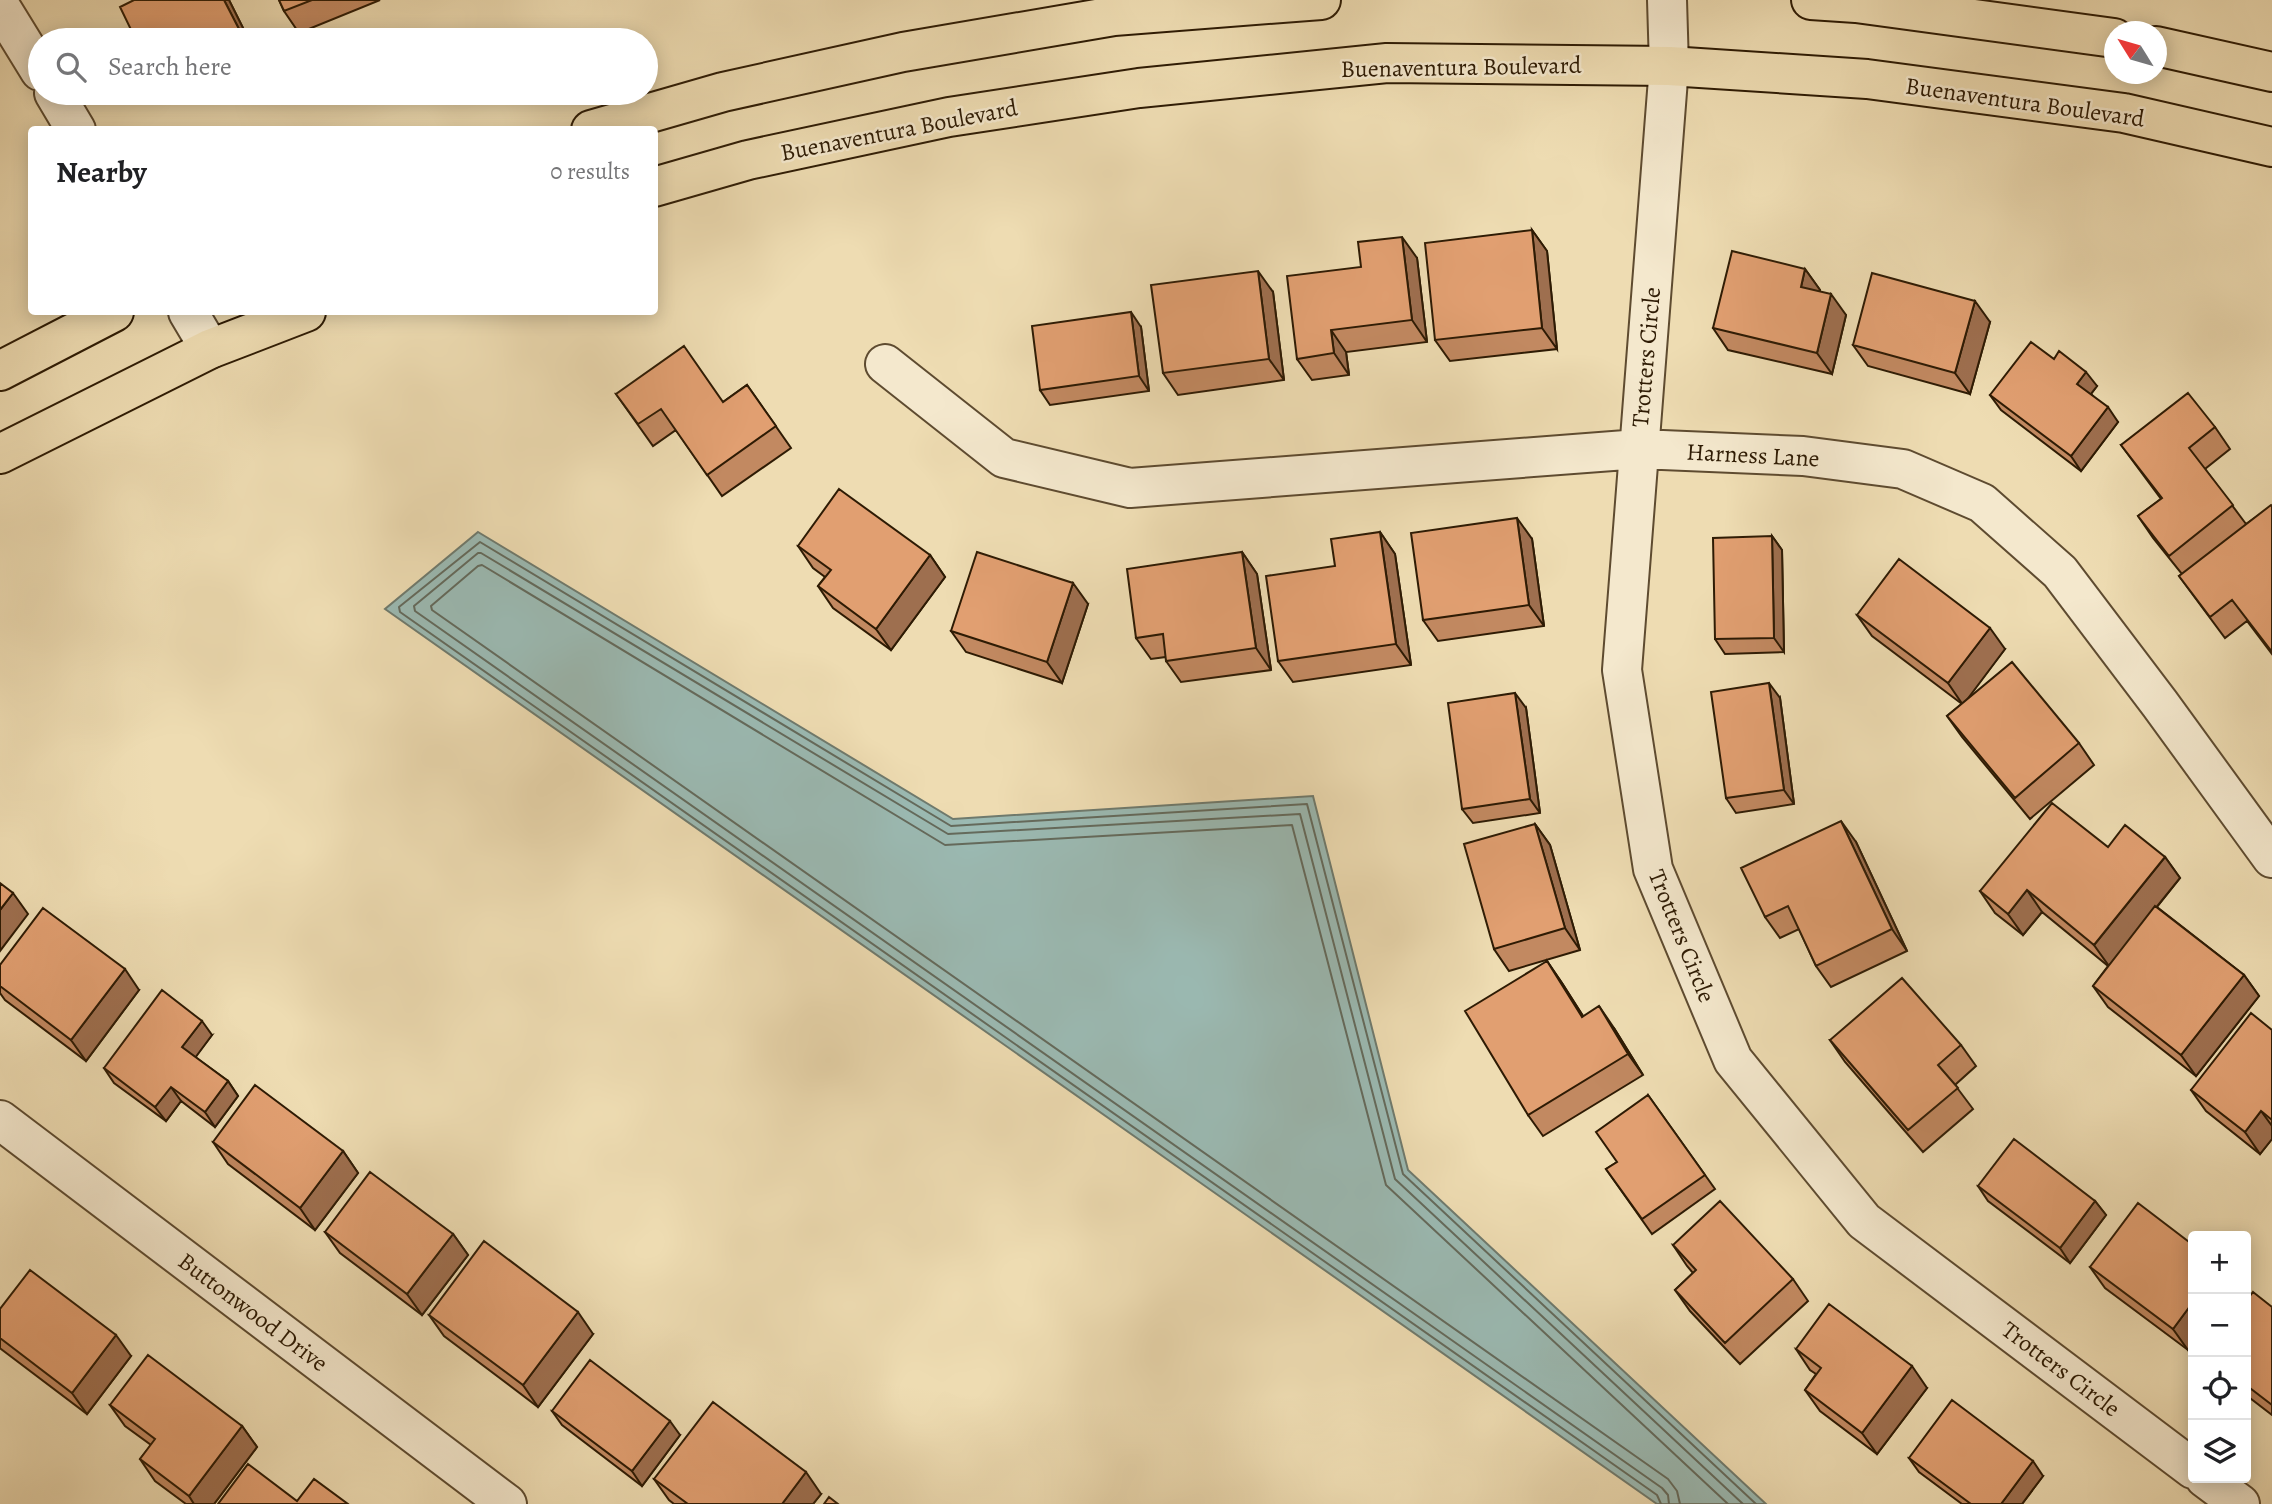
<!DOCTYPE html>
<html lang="en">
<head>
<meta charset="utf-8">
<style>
	:root { --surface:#fff; --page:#f2f2f2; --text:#202124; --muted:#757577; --line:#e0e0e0 }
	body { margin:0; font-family:Alegreya,serif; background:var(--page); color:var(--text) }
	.controls { position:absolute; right:21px; bottom:21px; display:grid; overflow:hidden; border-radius:7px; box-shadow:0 4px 18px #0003 }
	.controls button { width:63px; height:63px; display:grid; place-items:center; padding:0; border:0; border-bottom:2px solid var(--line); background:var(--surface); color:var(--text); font:35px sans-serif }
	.compass { position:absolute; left:2104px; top:21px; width:63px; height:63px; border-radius:50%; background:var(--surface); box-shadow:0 4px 18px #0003; rotate:307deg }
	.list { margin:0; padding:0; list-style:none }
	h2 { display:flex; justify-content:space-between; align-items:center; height:91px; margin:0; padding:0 28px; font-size:30px }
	h2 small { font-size:23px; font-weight:400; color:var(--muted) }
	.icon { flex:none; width:38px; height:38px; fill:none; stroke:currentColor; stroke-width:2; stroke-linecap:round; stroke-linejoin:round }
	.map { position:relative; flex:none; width:2272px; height:1504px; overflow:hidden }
	.search { position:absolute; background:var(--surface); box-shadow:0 4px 18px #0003; left:28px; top:28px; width:630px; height:77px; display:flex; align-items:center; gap:18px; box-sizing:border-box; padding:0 24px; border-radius:38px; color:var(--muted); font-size:26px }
	.panel { position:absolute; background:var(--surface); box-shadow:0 4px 18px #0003; left:28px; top:126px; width:630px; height:189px; border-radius:7px }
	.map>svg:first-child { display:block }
	.water { fill:#9bbab3; stroke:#6f7a6d; stroke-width:2 }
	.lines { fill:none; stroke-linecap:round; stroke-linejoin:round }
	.shore { stroke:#646a5c; stroke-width:2 }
	.minor-casing { stroke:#5e4b30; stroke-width:42 }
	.major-casing { stroke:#2e1b04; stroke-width:42 }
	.minor { stroke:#f4e8cd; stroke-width:38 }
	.major { stroke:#eedcb2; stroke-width:38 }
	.wall { fill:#c28961; stroke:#2e1b04; stroke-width:2 }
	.shaded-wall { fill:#9e6f4f; stroke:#2e1b04; stroke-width:2 }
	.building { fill:#e19f71; stroke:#2e1b04; stroke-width:2 }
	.labels { text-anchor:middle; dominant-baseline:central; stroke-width:5; stroke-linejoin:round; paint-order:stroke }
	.street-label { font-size:24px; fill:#2e1b04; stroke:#f4e8cd }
</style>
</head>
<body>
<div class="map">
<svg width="2272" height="1504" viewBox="0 0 2272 1504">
	<rect width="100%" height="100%" fill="#eedcb2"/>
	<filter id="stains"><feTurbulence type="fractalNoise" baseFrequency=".00286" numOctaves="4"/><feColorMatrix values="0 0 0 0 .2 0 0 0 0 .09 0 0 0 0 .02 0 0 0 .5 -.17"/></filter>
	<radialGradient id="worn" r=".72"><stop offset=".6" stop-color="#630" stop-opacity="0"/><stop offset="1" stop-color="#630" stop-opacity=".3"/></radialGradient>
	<path class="water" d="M478 532 953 819 1313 796 1408 1170 1766 1504H1657L385 609Z"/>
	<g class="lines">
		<path class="shore" d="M1661 1504 1657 1495 400 612 399 607 480 542 951 826 1307 804 1403 1174 1756 1504
			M1669 1504 1668 1495 1662 1488 415 611 414 606 478 553H481L948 834 1300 814 1395 1179 1743 1504
			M1680 1504 1677 1491 1668 1479 432 610 431 606 478 566 482 565 945 845 1292 825 1386 1185 1728 1504"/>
		<defs>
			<path id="minor" d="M1667 0 1669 66 1622 670 1653 869 1733 1060 1864 1221 2193 1469
				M0 6 40 71
				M54 93 76 130
				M188 312 210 349
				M885 364 1004 458 1130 488 1639 449 1803 456 1903 469 1982 503 2060 572 2160 704 2272 858
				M0 1120 507 1504
				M2205 1478 2240 1504"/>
			<path id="major" d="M1811 0 1856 3 2114 38
				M2156 46 2272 72
				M591 130 723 92 903 52 1114 16 1321 0
				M654 187 748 160 949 117 1139 88 1387 63 1669 66 1867 79 2124 113 2272 147
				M0 371 114 312
				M0 454 210 349 306 312"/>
		</defs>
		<use href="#minor" class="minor-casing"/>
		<use href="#major" class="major-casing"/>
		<use href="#minor" class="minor"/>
		<use href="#major" class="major"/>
	</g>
	<path class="wall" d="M229 0 249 40H136Z
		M279 0H380L299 33 284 11Z
		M166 93H177L169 97Z
		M1532 230 1547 251 1557 349 1450 361 1435 340Z
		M1417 258 1427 342 1346 352 1349 375 1312 380 1297 359 1361 267Z
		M1805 269 1820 290V291L1846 315 1832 374 1728 350 1713 328Z
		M1273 292 1284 380 1178 395 1163 373Z
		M1990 322 1970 394 1868 366 1853 345Z
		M1141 327 1149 391 1050 405 1040 390Z
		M2054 359 2097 386 2091 394 2118 422 2081 471 2001 410 1990 395Z
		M747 385 791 448 722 496 676 430 653 446 616 394 723 402Z
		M2215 427 2230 449 2205 469 2246 524 2272 506V654L2247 621 2225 638 2179 576 2182 574 2153 538 2138 516 2161 499 2121 445Z
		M1380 532 1395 554 1411 665 1293 682 1278 661Z
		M1772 536 1782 550 1784 652 1725 654 1715 639Z
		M1532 539 1544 626 1438 641 1423 620Z
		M798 546 930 555 945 577 891 650 833 608 818 586 825 577 813 568Z
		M1242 552 1257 574 1271 670 1181 682 1166 661V657L1151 659 1136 638Z
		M1088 604 1062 683 966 652 951 631Z
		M1857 615 2005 649 1966 700 2079 743 2094 765 2030 819 1962 737 1947 716 1962 704 1872 636Z
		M1780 698 1794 804 1736 813 1726 798Z
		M1526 708 1540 813 1473 823 1462 809Z
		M1535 824 1550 845 1580 950 1509 971 1494 949Z
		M1856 842 1907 951 1831 987 1816 966 1799 929 1780 938 1765 917Z
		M2108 847 2165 857 2180 878 2157 907 2244 975 2259 996 2196 1076 2108 1007 2093 986 2108 966 2042 912 2023 935 1995 913 1980 891Z
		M1547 961 1562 983 1583 1016 1614 1028 1643 1075 1543 1136 1528 1115Z
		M0 965 139 990 86 1061 5 1000 0 993Z
		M2272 1030V1139L2260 1154 2206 1111 2191 1090Z
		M212 1035 195 1057 228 1081 238 1096 215 1127 181 1101 166 1121 114 1083 104 1068Z
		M1830 1040 1961 1045 1976 1066 1955 1085 1973 1109 1923 1152 1845 1062Z
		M1648 1095 1715 1189 1652 1234 1606 1169 1617 1162Z
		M213 1142 343 1151 358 1173 315 1230 228 1164Z
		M1978 1186 2095 1201 2106 1215 2070 1263 1988 1201Z
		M325 1232 453 1234 468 1255 422 1315 340 1253Z
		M1673 1245 1793 1279 1808 1301 1740 1364 1690 1311 1675 1290 1693 1273 1687 1266Z
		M2193 1245V1344L2188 1350 2105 1288 2090 1267Z
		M2246 1301 2272 1307V1415L2246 1395Z
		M0 1309 131 1356 87 1414 1 1349 0 1348Z
		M429 1315 593 1334 538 1407 444 1336Z
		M1796 1349 1927 1388 1877 1454 1820 1411 1805 1390 1816 1374 1810 1370Z
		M110 1405 242 1426 257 1447 214 1504H186L155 1481 140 1459 151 1445 125 1426Z
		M552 1411 680 1435 642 1486 562 1425Z
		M1909 1458 2043 1476 2022 1504H1962L1919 1472Z
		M654 1479 821 1494 813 1504H674L669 1500Z"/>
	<path class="shaded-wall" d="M224 0H229L249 40H247L240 31Z
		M1532 230 1547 251 1557 349 1542 328Z
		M1402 237 1417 258 1427 342 1412 320Z
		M1805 269 1820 290 1816 308 1801 287Z
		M1258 271 1273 292 1284 380 1269 359Z
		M1831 294 1846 315 1832 374 1817 353Z
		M1975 301 1990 322 1970 394 1955 373Z
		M1131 312 1141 327 1149 391 1139 376Z
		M1331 330 1346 352 1349 375 1334 353Z
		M2086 372 2097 386 2087 399 2077 384Z
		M2108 407 2118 422 2081 471 2071 456Z
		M1517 518 1532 539 1544 626 1529 605Z
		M1380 532 1395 554 1411 665 1396 644Z
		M1772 536 1782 550 1784 652 1774 638Z
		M1242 552 1257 574 1271 670 1256 648Z
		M930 555 945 577 891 650 876 629Z
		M1073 583 1088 604 1062 683 1047 662Z
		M1990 628 2005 649 1963 705 1948 683Z
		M1769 683 1780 698 1794 804 1784 790Z
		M1515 693 1526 708 1540 813 1530 799Z
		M1841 821 1856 842 1907 951 1892 929Z
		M1535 824 1550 845 1580 950 1565 928Z
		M2165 857 2180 878 2109 966 2094 945Z
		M2027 890 2042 912 2023 935 2008 914Z
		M13 893 28 914 0 951V910Z
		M1547 961 1562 983 1597 1038 1582 1017Z
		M125 969 139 990 86 1061 71 1040Z
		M2244 975 2259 996 2196 1076 2181 1055Z
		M1599 1006 1614 1028 1643 1075 1628 1054Z
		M202 1021 212 1035 192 1062 182 1047Z
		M228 1081 238 1096 215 1127 205 1112Z
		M171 1087 181 1101 166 1121 155 1107Z
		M2261 1111 2272 1126V1139L2260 1154 2245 1132Z
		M343 1151 358 1173 315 1230 300 1208Z
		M2095 1201 2106 1215 2070 1263 2060 1248Z
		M453 1234 468 1255 422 1315 407 1294Z
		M2193 1302V1344L2188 1350 2173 1329Z
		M578 1312 593 1334 538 1407 523 1385Z
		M116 1335 131 1356 87 1414 72 1393Z
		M1912 1366 1927 1388 1877 1454 1862 1433Z
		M670 1421 680 1435 642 1486 632 1471Z
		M242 1426 257 1447 214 1504H194L189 1496Z
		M2033 1461 2043 1476 2022 1504H2001Z
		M806 1472 821 1494 813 1504H782Z"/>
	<path class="building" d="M134 0H224L240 31 222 40H136L120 7Z
		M279 0H312L284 11Z
		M1532 230 1542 328 1435 340 1425 243Z
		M1402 237 1412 320 1331 330 1334 353 1297 359 1287 276 1361 267 1358 242Z
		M1732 251 1805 269 1801 287 1831 294 1817 353 1713 328Z
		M1258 271 1269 359 1163 373 1151 285Z
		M1872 273 1975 301 1955 373 1853 345Z
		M1131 312 1139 376 1040 390 1032 326Z
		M2031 342 2054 359 2059 351 2086 372 2077 384 2108 407 2071 456 1990 395Z
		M684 346 723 402 747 385 776 426 707 475 661 409 638 424 616 394Z
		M2188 393 2215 427 2189 448 2233 505 2169 556 2138 516 2162 498 2121 445Z
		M839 489 930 555 876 629 818 586 831 570 798 546Z
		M2271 505 2272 506V652L2232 600 2210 617 2179 576Z
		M1517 518 1529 605 1423 620 1411 533Z
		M1380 532 1396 644 1278 661 1266 576 1335 566 1331 539Z
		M1772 536 1774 638 1715 639 1713 538Z
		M977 552 1073 583 1047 662 951 631Z
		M1242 552 1256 648 1166 661 1163 634 1136 638 1127 569Z
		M1899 559 1990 628 1948 683 1857 615Z
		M2012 662 2079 743 2015 798 1947 716Z
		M1769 683 1784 790 1726 798 1711 692Z
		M1515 693 1530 799 1462 809 1448 703Z
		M2052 803 2108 847 2125 825 2165 857 2094 945 2027 890 2008 914 1980 891Z
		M1841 821 1892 929 1816 966 1788 906 1765 917 1741 868Z
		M1535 824 1565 928 1494 949 1464 844Z
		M0 883 13 893 0 910Z
		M2155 906 2244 975 2181 1055 2093 986Z
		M43 908 125 969 71 1040 0 986V965Z
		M1547 961 1582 1017 1599 1006 1628 1054 1528 1115 1465 1011Z
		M1902 978 1961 1045 1938 1065 1958 1088 1908 1130 1830 1040Z
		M162 990 202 1021 182 1047 228 1081 205 1112 171 1087 155 1107 104 1068Z
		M2251 1013 2272 1030V1120L2261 1111 2245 1132 2191 1090Z
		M255 1085 343 1151 300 1208 213 1142Z
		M1648 1095 1705 1175 1642 1219 1606 1169 1617 1162 1596 1132Z
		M2014 1139 2095 1201 2060 1248 1978 1186Z
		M370 1172 453 1234 407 1294 325 1232Z
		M1720 1201 1793 1279 1725 1343 1675 1290 1696 1270 1673 1245Z
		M2138 1203 2193 1245V1302L2173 1329 2090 1267Z
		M484 1241 578 1312 523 1385 429 1315Z
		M30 1270 116 1335 72 1393 0 1338V1309Z
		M2253 1292 2272 1307V1405L2246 1385V1301Z
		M1829 1304 1912 1366 1862 1433 1805 1390 1821 1368 1796 1349Z
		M148 1355 242 1426 189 1496 140 1459 155 1439 110 1405Z
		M590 1360 670 1421 632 1471 552 1411Z
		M1952 1400 2033 1461 2001 1504H1971L1909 1458Z
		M713 1402 806 1472 782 1504H688L654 1479Z
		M248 1464 297 1501 314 1479 348 1504H218Z
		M829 1497 838 1504H824Z"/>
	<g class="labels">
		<g class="street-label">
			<text transform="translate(1461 67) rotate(-1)">Buenaventura Boulevard</text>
			<text transform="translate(2025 102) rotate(8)">Buenaventura Boulevard</text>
			<text transform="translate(899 130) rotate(-11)">Buenaventura Boulevard</text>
			<text transform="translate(1646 357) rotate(-85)">Trotters Circle</text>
			<text transform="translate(1753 455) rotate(3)">Harness Lane</text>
			<text transform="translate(1682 936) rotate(68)">Trotters Circle</text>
			<text transform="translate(253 1312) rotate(37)">Buttonwood Drive</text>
			<text transform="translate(2061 1369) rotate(37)">Trotters Circle</text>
		</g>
	</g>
	<rect width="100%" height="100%" filter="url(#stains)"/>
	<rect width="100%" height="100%" fill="url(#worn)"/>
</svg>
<div class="controls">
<button>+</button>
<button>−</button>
<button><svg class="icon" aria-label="locate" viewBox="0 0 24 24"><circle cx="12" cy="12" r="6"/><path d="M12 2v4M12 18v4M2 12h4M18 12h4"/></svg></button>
<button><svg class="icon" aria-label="layers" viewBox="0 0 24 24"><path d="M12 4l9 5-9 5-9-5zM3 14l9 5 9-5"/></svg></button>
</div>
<svg class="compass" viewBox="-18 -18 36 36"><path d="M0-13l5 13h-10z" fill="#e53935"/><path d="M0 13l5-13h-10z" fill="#757577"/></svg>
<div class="search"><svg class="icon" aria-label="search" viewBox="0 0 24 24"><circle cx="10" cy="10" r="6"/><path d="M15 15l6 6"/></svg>Search here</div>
<section class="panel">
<h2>Nearby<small>0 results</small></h2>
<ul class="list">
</ul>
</section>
</div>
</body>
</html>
